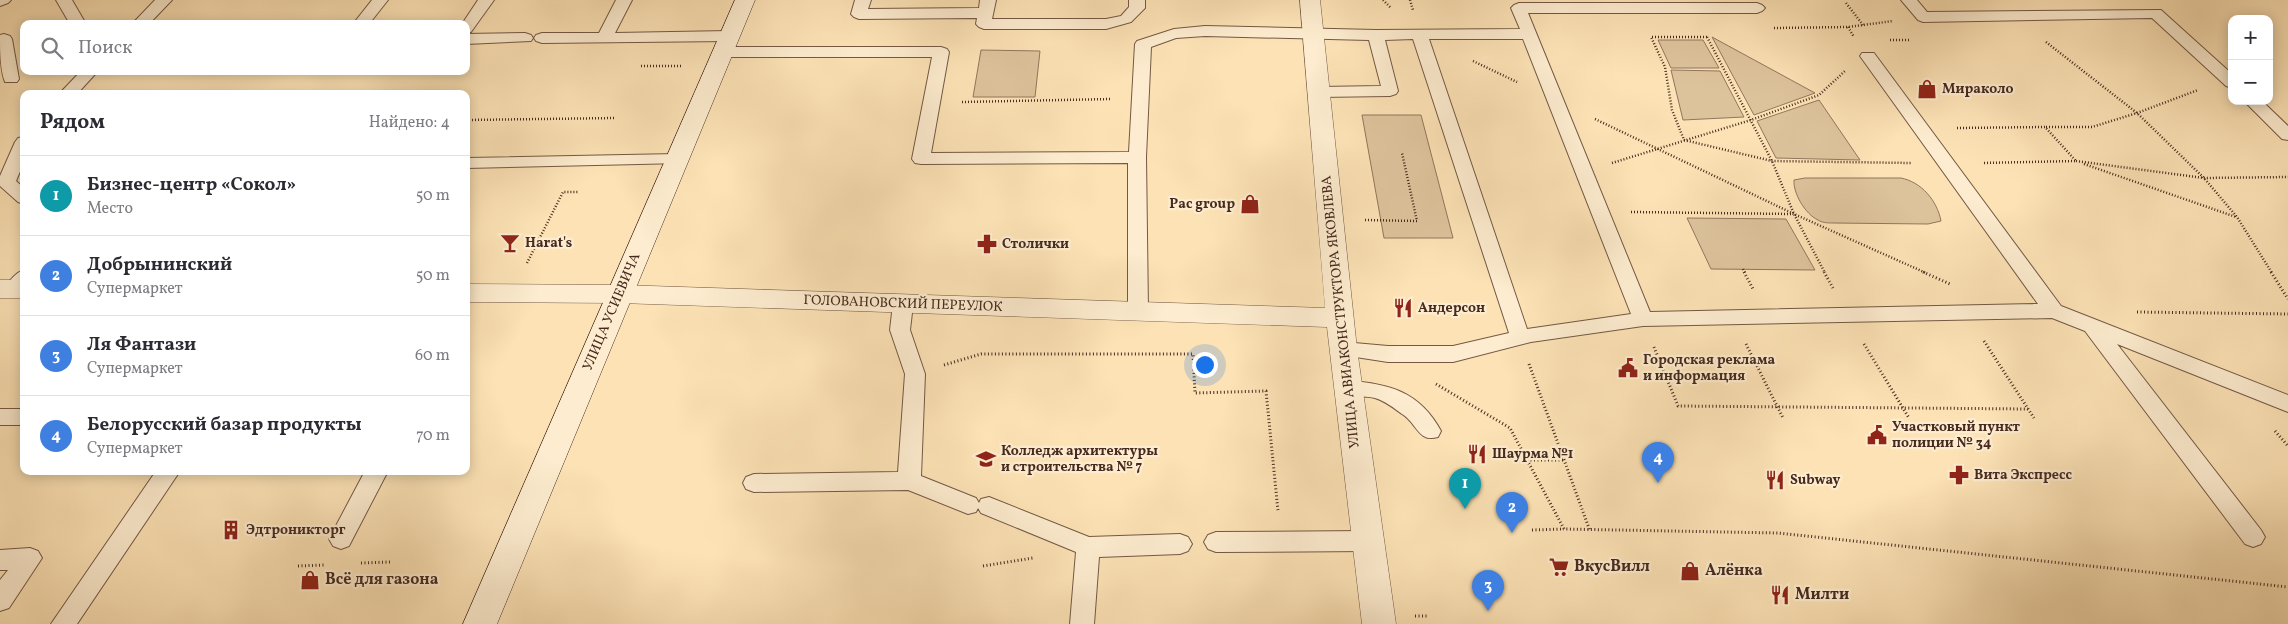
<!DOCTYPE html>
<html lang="ru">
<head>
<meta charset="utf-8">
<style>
	:root { --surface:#fff; --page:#f7f7f7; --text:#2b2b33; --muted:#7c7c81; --line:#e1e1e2; --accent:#0b8043 }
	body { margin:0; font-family:Vollkorn,serif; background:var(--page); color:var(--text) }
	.controls { position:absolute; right:15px; top:15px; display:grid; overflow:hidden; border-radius:10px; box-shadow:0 2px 12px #0003 }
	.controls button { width:45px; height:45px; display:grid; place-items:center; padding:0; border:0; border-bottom:1px solid var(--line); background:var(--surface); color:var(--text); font:25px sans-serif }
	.you { position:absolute; left:1204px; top:364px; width:18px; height:18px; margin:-12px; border:4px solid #fff; border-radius:50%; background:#1a73e8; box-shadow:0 0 0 8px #1a73e833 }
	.badge { display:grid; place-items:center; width:32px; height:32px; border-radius:50%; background:var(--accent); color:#fff; font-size:16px; font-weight:700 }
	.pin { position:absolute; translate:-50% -41px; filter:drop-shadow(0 1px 2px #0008) }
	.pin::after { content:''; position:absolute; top:26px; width:18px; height:15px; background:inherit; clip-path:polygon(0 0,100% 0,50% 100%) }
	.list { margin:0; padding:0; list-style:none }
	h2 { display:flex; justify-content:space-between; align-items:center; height:65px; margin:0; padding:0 20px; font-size:21px }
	h2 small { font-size:16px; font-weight:400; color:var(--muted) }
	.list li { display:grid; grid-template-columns:32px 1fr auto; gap:15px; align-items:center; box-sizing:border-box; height:80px; padding:0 20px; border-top:1px solid var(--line) }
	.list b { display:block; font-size:19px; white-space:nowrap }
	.list p { margin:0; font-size:16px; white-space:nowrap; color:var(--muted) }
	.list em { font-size:16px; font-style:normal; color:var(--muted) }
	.icon { flex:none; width:28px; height:28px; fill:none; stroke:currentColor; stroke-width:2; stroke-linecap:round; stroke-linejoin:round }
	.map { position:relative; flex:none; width:2288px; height:624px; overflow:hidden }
	.search { position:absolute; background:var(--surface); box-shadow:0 2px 12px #0003; left:20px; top:20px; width:450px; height:55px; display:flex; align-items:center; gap:12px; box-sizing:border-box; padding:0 18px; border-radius:10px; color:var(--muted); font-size:19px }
	.panel { position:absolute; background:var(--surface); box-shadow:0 2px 12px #0003; left:20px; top:90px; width:450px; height:385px; border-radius:10px }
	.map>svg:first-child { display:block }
	.green { fill:#ddc39c; stroke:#92765e }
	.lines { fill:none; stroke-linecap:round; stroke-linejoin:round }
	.lane-casing { stroke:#745844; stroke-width:2 }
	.street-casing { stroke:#745844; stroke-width:1 }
	.secondary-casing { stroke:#462a1f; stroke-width:1 }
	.path-far1 { stroke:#462a1f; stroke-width:2.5; stroke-dasharray:1 2; stroke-linecap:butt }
	.path { stroke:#462a1f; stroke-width:3; stroke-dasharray:1 2.5; stroke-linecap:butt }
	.lane { fill:#fdeccf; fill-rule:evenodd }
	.street { fill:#fdeccf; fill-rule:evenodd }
	.secondary { fill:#fdeccf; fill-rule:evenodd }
	.labels { text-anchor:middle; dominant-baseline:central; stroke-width:4.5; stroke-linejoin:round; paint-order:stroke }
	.poi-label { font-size:14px; font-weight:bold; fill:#462a1f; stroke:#fdeccf; text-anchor:start }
	.street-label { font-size:14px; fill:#462a1f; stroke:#fdeccf }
	.near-poi-label { font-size:16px; font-weight:bold; fill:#462a1f; stroke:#fdeccf; text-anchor:start }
</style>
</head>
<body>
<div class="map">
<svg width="2288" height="624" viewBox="0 0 2288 624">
	<rect width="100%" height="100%" fill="#fce2b5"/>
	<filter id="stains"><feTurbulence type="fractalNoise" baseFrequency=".004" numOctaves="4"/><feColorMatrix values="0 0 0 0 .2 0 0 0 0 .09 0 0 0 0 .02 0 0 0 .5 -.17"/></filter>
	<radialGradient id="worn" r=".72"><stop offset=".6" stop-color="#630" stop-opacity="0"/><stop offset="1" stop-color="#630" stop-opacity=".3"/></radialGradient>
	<path class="green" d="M1712 37 1815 93 1754 115Z
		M1658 40H1703L1719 68H1671Z
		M981 50 1040 51 1035 97H973Z
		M1671 70 1720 71 1744 117 1683 120Z
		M1819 100 1860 160 1776 158 1757 121Z
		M1362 115H1421L1453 238H1384Z
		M1805 178H1901C1921 182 1937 200 1941 221L1928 224 1833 223C1829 223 1822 223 1818 220 1805 214 1793 193 1794 180Z
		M1687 218 1786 219 1815 270 1711 269Z"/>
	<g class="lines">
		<defs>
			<path id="lane" d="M0 0H11L8 3 0 6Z
				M56 0H72L86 24H70Z
				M155 0H172L149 24H132Z
				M372 0H388L369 24H353Z
				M478 0H494L471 32 466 34V24H462Z
				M616 0H632L615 33 729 31 735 33 737 36 735 39 729 41 542 43 536 41 534 38 536 35 542 33H599Z
				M855 0H871L868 9 979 8 980 0H996L992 19H1106L1121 16 1129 7V0H1145V8L1131 22 1106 29H984L979 27 976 24 977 18 859 19 854 17 851 14Z
				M1901 0H1917L1927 12 2161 10 2232 74V88L2226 86 2152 18 1923 22 1918 20Z
				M1519 3H1757L1762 5 1765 8 1762 11 1757 13H1528L1650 312 2038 304 1860 56 1862 53H1874L2061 306 2288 395V412L2117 344 2261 530 2265 537 2261 544 2253 547 2245 544 2085 331 2052 318 1643 326 1531 342 1453 362H1388L1336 354 1333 349 1336 344 1343 342 1388 346H1453L1509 333 1413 39 1385 40 1398 91 1396 94 1390 96 1319 97 1313 95 1311 92 1313 89 1319 87 1381 86 1369 40 1205 36 1176 38 1151 47 1146 157 1148 311 1145 316 1138 318 1131 316 1128 311V163L921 164 915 163 912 159 932 57H723L717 55 715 52 717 49 723 47H941L947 49 949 52 931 153 1129 152 1135 44 1137 41 1174 29 1205 26 1376 30 1520 29 1511 8 1514 5ZM1429 39H1523L1631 314 1527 329Z
				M525 33 531 35 533 38 531 41 466 44V34Z
				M4 34 10 36 12 39 19 79 17 82H5C0 70 0 50 0 35Z
				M81 71H98L77 94H59Z
				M2244 101H2262L2288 126V140L2282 139Z
				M24 137V162L16 181 24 188V204L18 202 0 186V176L15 142 18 138Z
				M677 154 683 155 686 159 683 163 466 168V158Z
				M24 270C24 284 26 299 7 294L4 289C9 281 15 273 24 270Z
				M903 297 910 299 913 304 910 330 925 374 921 476 976 498 979 503 981 499 989 497 1089 537 1180 534 1188 537 1192 544 1188 551 1180 554 1099 557 1094 624H1070L1076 552 981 513 978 508 976 512 968 514 908 490 754 492 746 489 743 483 746 477 754 474 898 472 905 374 890 330 893 304 896 299Z
				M1347 381C1389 383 1420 392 1441 431L1438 437C1418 443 1417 423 1402 414 1394 408 1385 401 1375 398 1363 395 1351 398 1339 395L1336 389 1339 383Z
				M0 409H24V425H0Z
				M156 471H180L77 624H51Z
				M365 471H388L349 546 341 549 333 546 329 539Z
				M1368 531 1376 534 1380 541 1376 548 1368 551 1216 552 1208 549 1204 542 1208 535 1216 532Z
				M30 548 38 551 42 558 9 608 0 611V580L8 570H0V550Z"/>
			<path id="street" d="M1300 0H1320L1357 349 1396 624H1362L1327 327 620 303 466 302V284L620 285 1325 308Z
				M0 280H24V298H0Z"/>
			<path id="secondary" d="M735 0H755L497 624H463Z"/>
		</defs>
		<use href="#lane" class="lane-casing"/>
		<use href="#street" class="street-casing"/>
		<use href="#secondary" class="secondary-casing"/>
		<path class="path-far1" d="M1383 0 1391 8
			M1410 0 1413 10
			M1846 3 1863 25
			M1848 27 1854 37
			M1774 28 1848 27 1893 21
			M1707 37H1651L1665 67 1672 110 1684 140 1772 161 1911 163
			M1707 37 1772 161 1794 214 1825 273
			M1890 40H1909
			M2046 42 2137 113 2204 178 2237 217 2272 273
			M1473 61 1517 82
			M641 66H683
			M962 102 1111 99
			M1595 119 1794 214 1926 273
			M466 120 616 118
			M2046 127H2092L2137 113 2198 90
			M1957 128 2045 127 2076 161 1982 163
			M2076 161 2204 178 2288 177
			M1612 163 1751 120 1819 95 1845 71
			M2084 164 2236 217
			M1631 212 1792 214
			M1365 220 1417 221 1402 153
			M527 263 563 192H579
			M1743 269 1745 273"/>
		<path class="path" d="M1744 272 1753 289
			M1824 272 1833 288
			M1923 272 1950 284
			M2271 272 2288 299
			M2137 312 2288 314
			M1984 341 2034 418
			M1746 344 1783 418
			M1864 344 1909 418
			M1654 347 1678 406 2028 409
			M1529 364 1590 531
			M944 365 981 354H1193L1195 393 1266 391 1278 511
			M1436 384 1510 428 1564 529 1778 533 2288 587
			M2275 431 2288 446
			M1527 460H1563
			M1532 530 1564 529
			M361 563 390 562
			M298 566 324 565
			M983 566 1033 558
			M1415 616H1427"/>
		<use href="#lane" class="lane"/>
		<use href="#street" class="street"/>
		<use href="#secondary" class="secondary"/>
	</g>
	<defs>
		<symbol id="shop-bare" viewBox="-9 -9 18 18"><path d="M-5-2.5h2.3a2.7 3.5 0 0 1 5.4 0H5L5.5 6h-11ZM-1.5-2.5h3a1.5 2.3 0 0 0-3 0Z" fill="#8f2418" stroke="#fdeccf" stroke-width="2.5" paint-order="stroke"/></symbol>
		<symbol id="bar-bare" viewBox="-9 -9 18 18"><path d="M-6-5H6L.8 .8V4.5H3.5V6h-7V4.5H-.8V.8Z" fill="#8f2418" stroke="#fdeccf" stroke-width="2.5" paint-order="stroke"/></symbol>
		<symbol id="pharmacy-bare" viewBox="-9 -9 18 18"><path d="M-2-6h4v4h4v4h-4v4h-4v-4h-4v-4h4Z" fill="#8f2418" stroke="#fdeccf" stroke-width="2.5" paint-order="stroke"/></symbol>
		<symbol id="restaurant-bare" viewBox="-9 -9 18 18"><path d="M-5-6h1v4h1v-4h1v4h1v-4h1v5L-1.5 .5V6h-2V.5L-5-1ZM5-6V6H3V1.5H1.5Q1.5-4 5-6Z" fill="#8f2418" stroke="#fdeccf" stroke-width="2.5" paint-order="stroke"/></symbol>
		<symbol id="civic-bare" viewBox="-9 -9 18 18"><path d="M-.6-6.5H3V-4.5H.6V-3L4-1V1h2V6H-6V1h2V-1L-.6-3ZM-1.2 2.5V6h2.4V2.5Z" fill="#8f2418" stroke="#fdeccf" stroke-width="2.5" paint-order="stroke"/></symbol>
		<symbol id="university-bare" viewBox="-9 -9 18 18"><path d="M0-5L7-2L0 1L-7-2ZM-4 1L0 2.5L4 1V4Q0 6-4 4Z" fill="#8f2418" stroke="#fdeccf" stroke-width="2.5" paint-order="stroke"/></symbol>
		<symbol id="building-bare" viewBox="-9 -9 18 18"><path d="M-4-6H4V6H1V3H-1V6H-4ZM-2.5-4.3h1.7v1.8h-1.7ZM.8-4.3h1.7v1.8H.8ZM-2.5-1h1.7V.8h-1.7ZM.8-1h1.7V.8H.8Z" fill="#8f2418" stroke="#fdeccf" stroke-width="2.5" paint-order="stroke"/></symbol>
		<symbol id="supermarket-bare" viewBox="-9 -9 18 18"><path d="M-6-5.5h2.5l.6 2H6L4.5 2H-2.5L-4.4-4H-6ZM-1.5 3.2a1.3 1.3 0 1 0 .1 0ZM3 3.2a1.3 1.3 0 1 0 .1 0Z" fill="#8f2418" stroke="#fdeccf" stroke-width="2.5" paint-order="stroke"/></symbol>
	</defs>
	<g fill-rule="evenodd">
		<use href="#shop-bare" x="1913" y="75" width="28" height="28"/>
		<use href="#shop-bare" x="1236" y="190" width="28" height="28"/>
		<use href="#bar-bare" x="496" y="229" width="28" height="28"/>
		<use href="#pharmacy-bare" x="973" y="230" width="28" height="28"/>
		<use href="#restaurant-bare" x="1389" y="294" width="28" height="28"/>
		<use href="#civic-bare" x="1614" y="354" width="28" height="28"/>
		<use href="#civic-bare" x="1863" y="421" width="28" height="28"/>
		<use href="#restaurant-bare" x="1463" y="440" width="28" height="28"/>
		<use href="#university-bare" x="972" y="445" width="28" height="28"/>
		<use href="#pharmacy-bare" x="1945" y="461" width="28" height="28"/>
		<use href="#restaurant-bare" x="1761" y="466" width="28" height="28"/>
		<use href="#building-bare" x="217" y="516" width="28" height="28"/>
		<use href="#supermarket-bare" x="1545" y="553" width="28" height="28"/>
		<use href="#shop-bare" x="1676" y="557" width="28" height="28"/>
		<use href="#shop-bare" x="296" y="566" width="28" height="28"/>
		<use href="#restaurant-bare" x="1766" y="581" width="28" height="28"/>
	</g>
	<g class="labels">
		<g class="poi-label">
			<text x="1942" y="89">Мираколо</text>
			<text x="1235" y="204" text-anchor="end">Pac group</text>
			<text x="525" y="243">Harat's</text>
			<text x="1002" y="244">Столички</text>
			<text x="1418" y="308">Андерсон</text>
			<text x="1643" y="360">Городская реклама<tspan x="1643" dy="16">и информация</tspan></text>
			<text x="1892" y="427">Участковый пункт<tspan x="1892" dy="16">полиции № 34</tspan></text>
			<text x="1001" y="451">Колледж архитектуры<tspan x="1001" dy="16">и строительства № 7</tspan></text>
			<text x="1492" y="454">Шаурма №1</text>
			<text x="1974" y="475">Вита Экспресс</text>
			<text x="1790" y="480">Subway</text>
			<text x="246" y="530">Эдтроникторг</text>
		</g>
		<g class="street-label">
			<text transform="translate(903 304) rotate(2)">ГОЛОВАНОВСКИЙ ПЕРЕУЛОК</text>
			<text transform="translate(612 312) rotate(-67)">УЛИЦА УСИЕВИЧА</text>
			<text transform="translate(1341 312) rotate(-96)">УЛИЦА АВИАКОНСТРУКТОРА ЯКОВЛЕВА</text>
		</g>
		<g class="near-poi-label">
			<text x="1574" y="567">ВкусВилл</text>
			<text x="1705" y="571">Алёнка</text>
			<text x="325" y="580">Всё для газона</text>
			<text x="1795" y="595">Милти</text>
		</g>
	</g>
	<rect width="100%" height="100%" filter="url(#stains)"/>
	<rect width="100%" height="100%" fill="url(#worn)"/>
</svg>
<div class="controls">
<button>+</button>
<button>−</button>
</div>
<div class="you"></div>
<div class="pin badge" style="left:1465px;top:509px;background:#0f9aa8">1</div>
<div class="pin badge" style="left:1512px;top:533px;background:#3f7fe0">2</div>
<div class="pin badge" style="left:1488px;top:611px;background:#3f7fe0">3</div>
<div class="pin badge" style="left:1658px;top:483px;background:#3f7fe0">4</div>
<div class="search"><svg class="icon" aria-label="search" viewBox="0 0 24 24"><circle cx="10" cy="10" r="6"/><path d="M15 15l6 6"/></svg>Поиск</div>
<section class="panel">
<h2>Рядом<small>Найдено: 4</small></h2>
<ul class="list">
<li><span class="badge" style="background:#0f9aa8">1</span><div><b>Бизнес-центр «Сокол»</b><p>Место</p></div><em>50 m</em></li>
<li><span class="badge" style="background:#3f7fe0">2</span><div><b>Добрынинский</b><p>Супермаркет</p></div><em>50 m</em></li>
<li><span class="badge" style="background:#3f7fe0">3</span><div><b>Ля Фантази</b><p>Супермаркет</p></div><em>60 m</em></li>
<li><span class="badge" style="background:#3f7fe0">4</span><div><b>Белорусский базар продукты</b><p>Супермаркет</p></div><em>70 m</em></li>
</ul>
</section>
</div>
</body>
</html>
